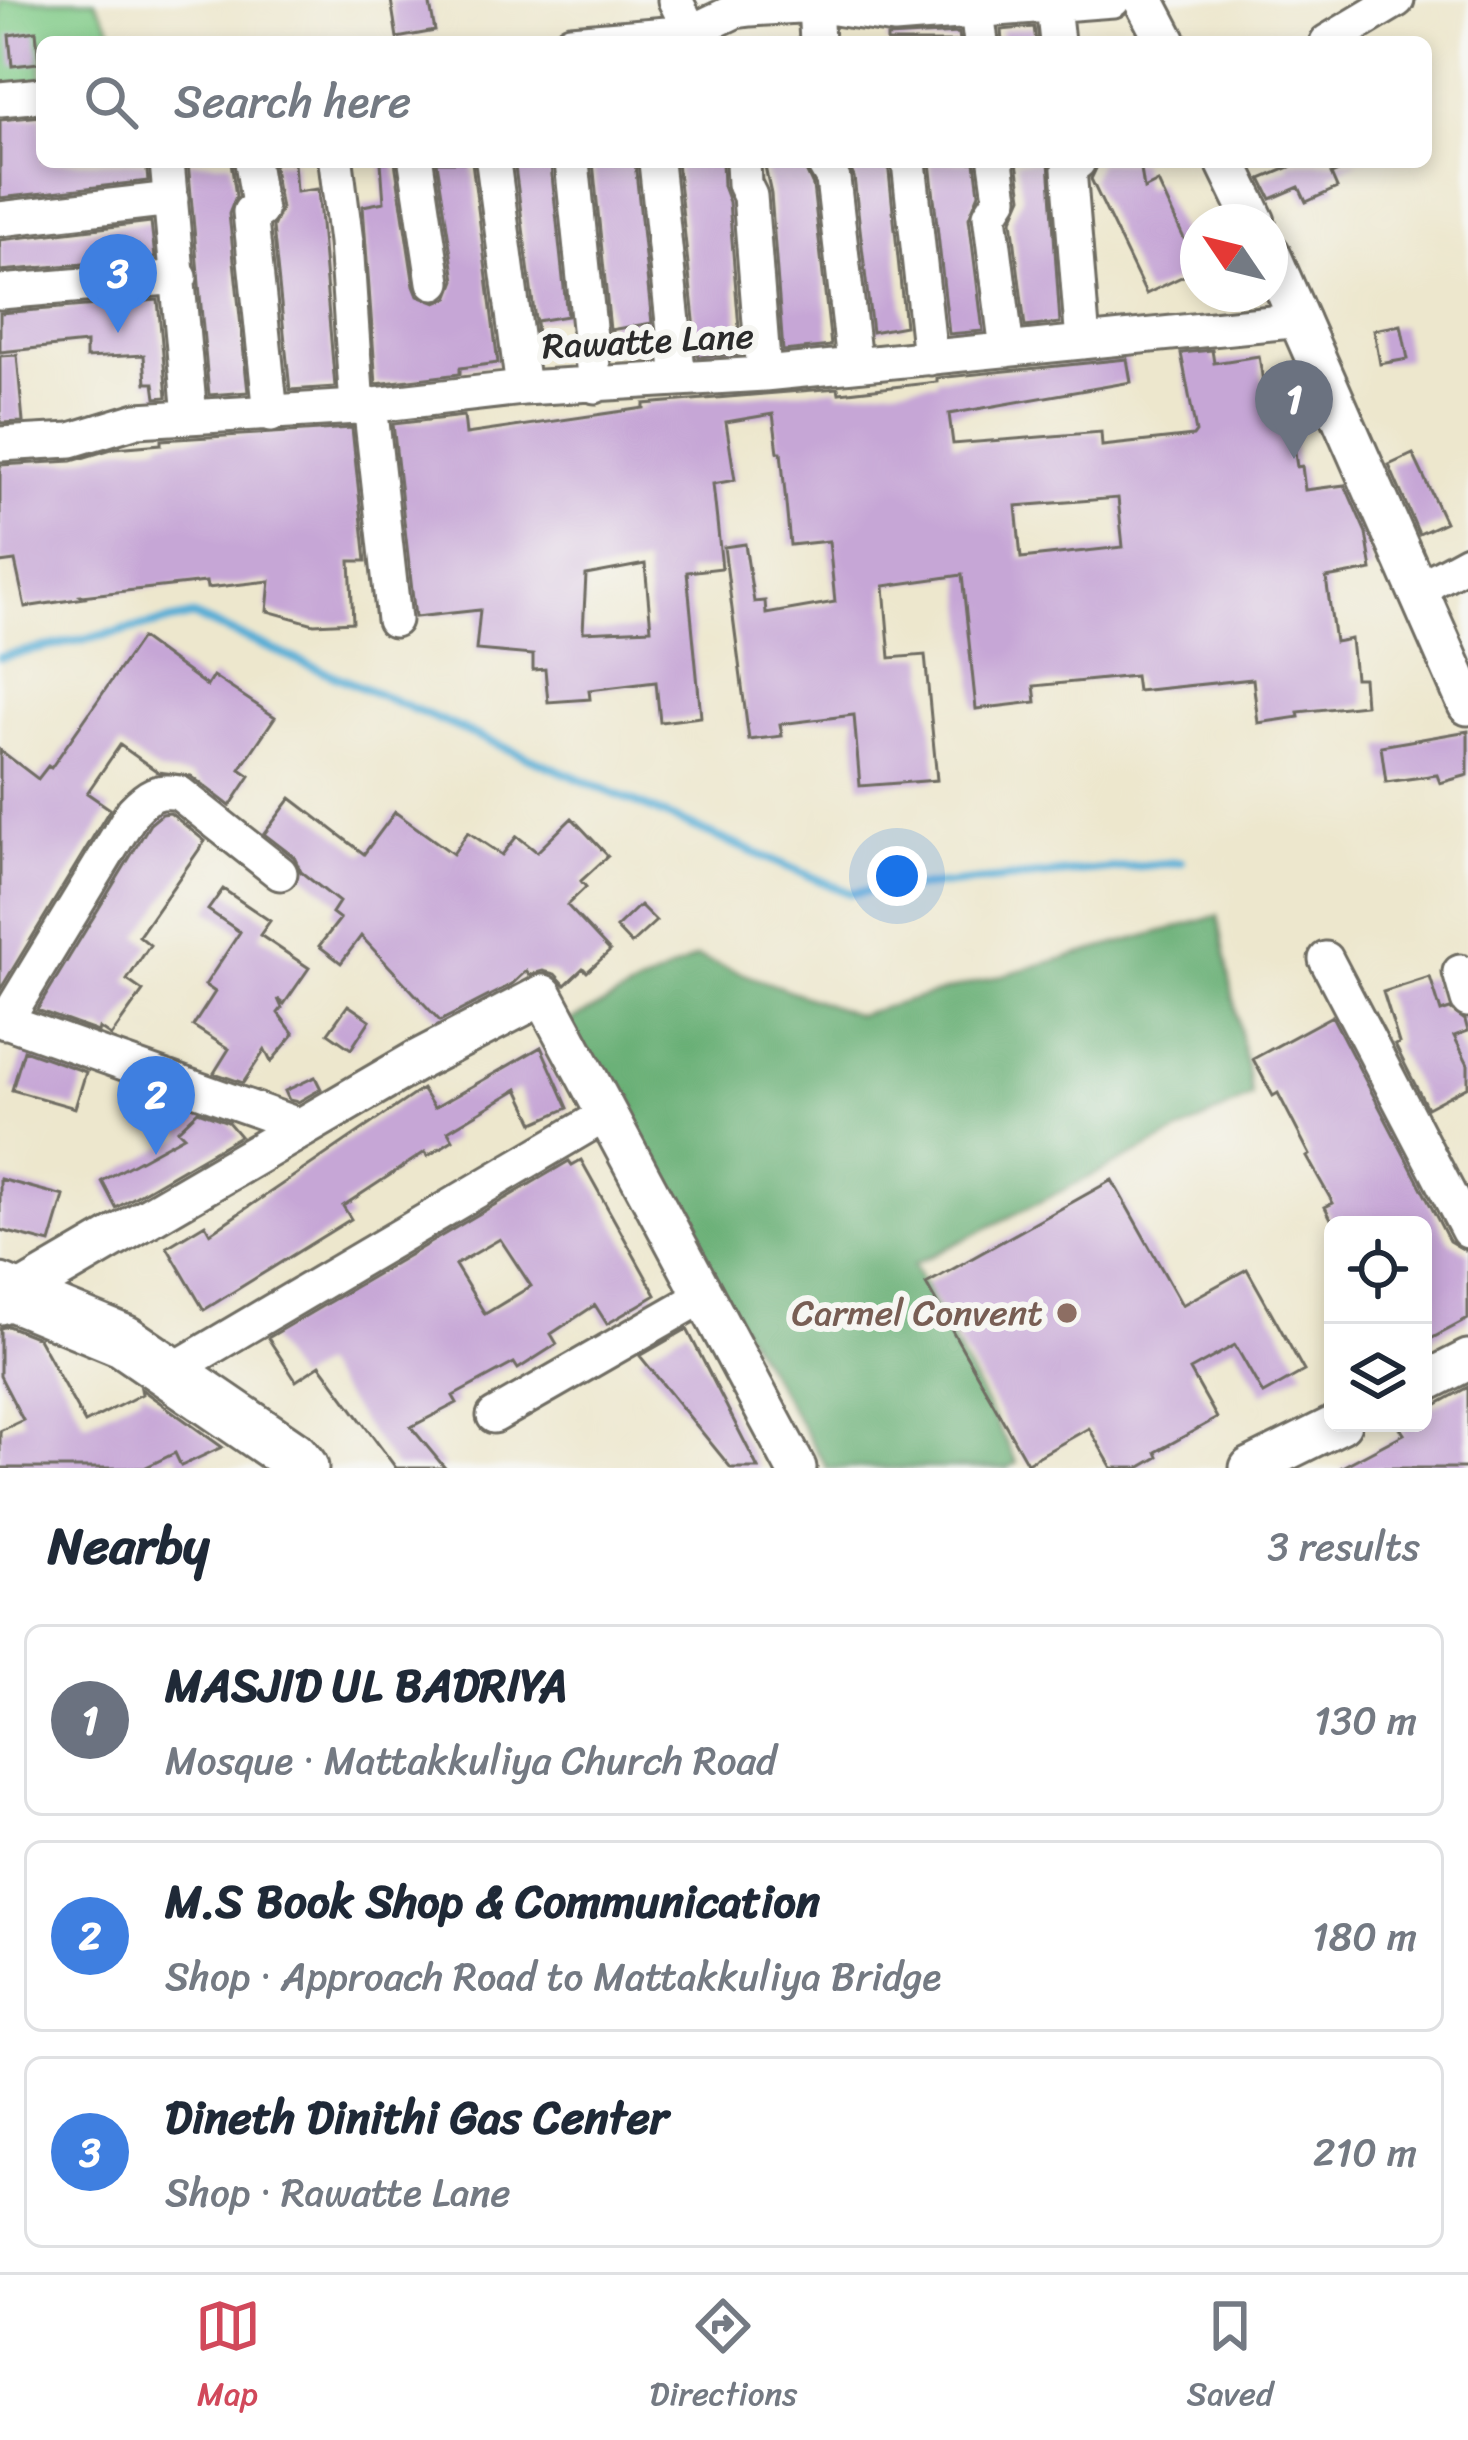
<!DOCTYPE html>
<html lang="en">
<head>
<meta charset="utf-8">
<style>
	:root { --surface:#fff; --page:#f6f6f7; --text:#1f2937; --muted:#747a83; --line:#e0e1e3; --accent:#d1495b }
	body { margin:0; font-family:Sriracha,sans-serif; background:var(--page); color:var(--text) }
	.controls { position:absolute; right:36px; bottom:36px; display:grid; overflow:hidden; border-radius:18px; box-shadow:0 6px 18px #0003 }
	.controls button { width:108px; height:108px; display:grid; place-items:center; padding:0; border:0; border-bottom:3px solid var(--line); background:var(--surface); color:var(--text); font:60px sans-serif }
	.compass { position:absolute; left:1180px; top:204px; width:108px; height:108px; border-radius:50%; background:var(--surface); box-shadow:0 6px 18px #0003; rotate:305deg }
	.you { position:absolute; left:897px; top:876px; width:42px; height:42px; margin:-30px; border:9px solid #fff; border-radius:50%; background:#1a73e8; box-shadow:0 0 0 18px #1a73e833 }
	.badge { display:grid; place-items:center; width:78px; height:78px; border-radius:50%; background:var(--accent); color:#fff; font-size:39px; font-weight:700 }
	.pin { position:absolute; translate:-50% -99px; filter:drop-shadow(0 3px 6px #0008) }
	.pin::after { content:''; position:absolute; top:63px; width:42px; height:36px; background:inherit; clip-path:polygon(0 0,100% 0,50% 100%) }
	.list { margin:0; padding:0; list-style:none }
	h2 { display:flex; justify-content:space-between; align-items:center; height:156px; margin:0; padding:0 48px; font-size:51px }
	h2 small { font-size:39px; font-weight:400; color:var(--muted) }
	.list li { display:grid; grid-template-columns:78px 1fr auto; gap:36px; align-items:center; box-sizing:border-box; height:192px; margin:0 24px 24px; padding:0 24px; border:3px solid var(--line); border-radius:18px }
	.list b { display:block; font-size:45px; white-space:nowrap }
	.list p { margin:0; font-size:39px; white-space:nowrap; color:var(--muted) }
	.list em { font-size:39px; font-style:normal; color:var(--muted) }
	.icon { flex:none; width:66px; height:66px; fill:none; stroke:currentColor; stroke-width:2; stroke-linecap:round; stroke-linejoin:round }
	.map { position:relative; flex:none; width:1468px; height:1468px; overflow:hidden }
	.search { position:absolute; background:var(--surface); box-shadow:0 6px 18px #0003; left:36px; right:36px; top:36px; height:132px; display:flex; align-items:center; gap:30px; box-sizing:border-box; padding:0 42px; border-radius:18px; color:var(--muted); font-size:45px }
	.sheet { height:804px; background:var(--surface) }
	nav { display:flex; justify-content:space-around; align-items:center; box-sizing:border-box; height:168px; border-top:3px solid var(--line); background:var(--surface); font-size:33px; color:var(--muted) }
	nav a { display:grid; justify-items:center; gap:6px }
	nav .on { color:var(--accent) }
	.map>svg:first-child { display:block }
	.green { fill:#81cb88; stroke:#567b5a; stroke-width:3 }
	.forest { fill:#68af74; stroke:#4a6d50; stroke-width:3 }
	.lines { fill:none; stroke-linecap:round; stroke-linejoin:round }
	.stream { stroke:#59aed5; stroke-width:9 }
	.building { fill:#c6a6d6; fill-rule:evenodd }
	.minor-casing { stroke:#6f6d64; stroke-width:39 }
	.tertiary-casing { stroke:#6f6d64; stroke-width:45 }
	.primary-casing { stroke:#6f6d64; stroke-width:57 }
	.minor { stroke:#fff; stroke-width:33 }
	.tertiary { stroke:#fff; stroke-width:39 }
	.primary { stroke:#fff; stroke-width:51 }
	.education-dot { fill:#8d6e63; stroke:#f6f6f2; stroke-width:4.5 }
	.labels { text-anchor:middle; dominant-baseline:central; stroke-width:12; stroke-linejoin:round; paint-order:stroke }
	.street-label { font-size:36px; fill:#2b2b2b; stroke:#f6f6f2 }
	.education-label { font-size:36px; fill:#785e54; stroke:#f6f6f2; text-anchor:end }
</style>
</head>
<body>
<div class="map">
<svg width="1468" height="1468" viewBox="0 0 1468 1468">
	<rect width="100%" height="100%" fill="#f6f6f2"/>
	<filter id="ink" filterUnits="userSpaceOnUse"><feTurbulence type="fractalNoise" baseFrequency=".00833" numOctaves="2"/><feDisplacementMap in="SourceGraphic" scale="24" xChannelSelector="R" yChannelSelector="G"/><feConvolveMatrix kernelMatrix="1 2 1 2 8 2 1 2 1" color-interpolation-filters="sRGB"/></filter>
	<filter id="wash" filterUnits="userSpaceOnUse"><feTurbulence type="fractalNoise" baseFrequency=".004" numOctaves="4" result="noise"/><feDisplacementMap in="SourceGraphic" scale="48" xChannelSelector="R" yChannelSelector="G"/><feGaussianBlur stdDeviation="2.7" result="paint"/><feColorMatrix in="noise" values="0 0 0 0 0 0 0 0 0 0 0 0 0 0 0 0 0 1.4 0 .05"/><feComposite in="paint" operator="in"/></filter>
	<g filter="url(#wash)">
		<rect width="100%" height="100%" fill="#ede7cd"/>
		<path class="green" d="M0 0H95L119 42H42V80L0 86Z"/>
		<path class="forest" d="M1218 916 1252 1096 913 1265 1017 1463 1007 1468H827L560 1026 697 957 857 1015Z"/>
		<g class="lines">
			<path class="stream" d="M0 657 193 616 850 893 1181 862"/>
		</g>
		<g id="blocks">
			<path class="building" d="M391 0H429L435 31 397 38Z
				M1034 27 1036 42H1002L1001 30Z
				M36 31 39 63 12 66 9 35Z
				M959 33 960 42H887V37Z
				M42 116V162H146L148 181 0 198V120Z
				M188 162H231L236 196 229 214 248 392 209 395Z
				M273 162H294L296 192 318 189 335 387 290 390 273 227 281 209Z
				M381 162H395L414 286 418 296 436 303 448 298 455 280 437 162H472L498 363 460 368V374L376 384 363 206 384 202Z
				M593 162H635L652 323 610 330Z
				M677 162H722L723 186 729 202 741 354 698 357Z
				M764 162H802L813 186 831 346 783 351 771 194Z
				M847 162H888L905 326 872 332 854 177Z
				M930 162H975L979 193 969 218 983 331 949 334Z
				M1017 162H1049L1060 323 1025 327 1012 220 1022 197Z
				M1099 162H1140L1144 189 1158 182 1198 269 1146 294 1091 179Z
				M1288 162H1359L1331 174 1337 188 1306 202 1299 187 1271 199 1261 179 1290 167Z
				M532 165 551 166 567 316 536 321 537 335 515 167Z
				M151 222 155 258 0 271V240Z
				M158 300 167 397 156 398 154 383H146L144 355 86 358V343L0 352V313Z
				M1401 325 1408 359 1380 364 1374 330Z
				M1212 350 1214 363 1259 356 1269 421 1290 418 1297 467 1302 466 1305 490 1345 485 1366 533 1372 570 1326 578 1335 642 1351 639 1355 678H1363L1365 705 1298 712 1299 717 1258 723 1253 679 1137 691 1135 676 1034 686 1036 702 976 709 962 575 884 586 890 658 925 655 937 780 860 786 854 715 780 724 782 736 749 740 724 547 745 544 754 602 765 601 766 614 835 602 829 541 790 545 781 452H778L773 414 726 422 735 480 713 484 722 568 687 572 701 717 660 722 656 682 589 690 590 699 548 702 545 669 533 670V655L476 650 480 610 415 617 393 424 464 416 466 434 644 408V404L838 388 839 393 937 382V378L1127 359 1131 382 949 414 953 444 1101 432 1102 446 1193 436 1196 432 1181 353ZM1118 498 1123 547 1021 558 1016 506ZM645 564 651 629 583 632 586 575Z
				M17 355 23 422 0 423V356Z
				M352 428 366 561H350L353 622 314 624 267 611 270 581 207 588 206 582 81 596 84 598 25 607 15 561 0 563V465L72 461 115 448 161 444V440Z
				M1413 454 1445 522 1419 534 1389 465Z
				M141 638 207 686 213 676 275 717 240 769 250 776 230 806 191 776 158 772 120 745 87 793 110 809 0 990V750L38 779 48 766 51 768Z
				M1468 731V775L1440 783 1437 775 1386 782 1381 746Z
				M291 798 364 854 395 812 453 854 468 832 502 855 517 836 537 852 572 818 608 856 581 881 586 887 567 905 610 951 587 972 583 968 565 985 555 974 543 971 529 975 526 971 512 984 440 1021 361 936 341 963 319 946 340 919 332 913 339 902 301 872 294 857 264 834Z
				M170 813 205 841 139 936 150 945 127 980 143 991 111 1036 99 1028 98 1032 37 1010 150 824 162 814Z
				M223 889 270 921 260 935 309 968 284 1004 278 999 282 1008 278 1013 294 1034 271 1062 265 1050 243 1083 214 1073 229 1049 193 1026 215 992 205 985 240 932 208 910Z
				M640 905 656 921 631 944 616 928Z
				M1430 977 1441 1012 1450 1009 1465 1020 1468 1031 1454 1036 1468 1064V1086L1427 1108 1395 1045 1399 1043 1383 992Z
				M348 1005 370 1020 351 1049 328 1033Z
				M1332 1016 1449 1241 1468 1252V1319L1423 1343V1225H1334L1325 1207 1333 1203 1307 1157 1310 1155 1278 1093 1273 1096 1253 1059Z
				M541 1047 568 1108 534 1123 518 1089 448 1131 453 1140 428 1156 425 1152 343 1206 351 1219 204 1310 167 1247 205 1224 210 1233 422 1089 434 1108Z
				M24 1050 86 1072 75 1108 12 1090Z
				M315 1077 321 1089 298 1102 289 1100 285 1091Z
				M198 1111 228 1122 240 1136 116 1208 102 1181 184 1136 178 1130Z
				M581 1160 656 1295 607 1324 595 1305 551 1334 557 1344 518 1369 514 1363 453 1396 457 1403 411 1427 445 1468H396L320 1365 296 1381 268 1338 569 1161 572 1165ZM500 1239 531 1286 485 1314 455 1265Z
				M0 1179 64 1196 50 1243 0 1230Z
				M1112 1180 1182 1305 1247 1269 1304 1371 1263 1394 1235 1345 1190 1370 1217 1418 1156 1452 1158 1457 1139 1468H1112L1089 1428 1027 1463 926 1284Z
				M8 1326 38 1338 85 1423 142 1394 141 1389 222 1447 181 1466 175 1453 144 1468H0V1431L23 1420 0 1376V1328Z
				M687 1329 758 1468H731L640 1356Z
				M1468 1387V1468H1340L1404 1434 1397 1423H1423V1412Z"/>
		</g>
	</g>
	<g filter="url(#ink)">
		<use href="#blocks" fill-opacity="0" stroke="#6f6d64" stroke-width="3"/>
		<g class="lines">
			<defs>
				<path id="minor" d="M675 0 691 32
					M815 5 817 42
					M1053 5 1057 42
					M977 11 981 42
					M571 42 691 32 735 11 750 9 815 5 894 17 1113 0
					M1327 42 1397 0
					M0 99 42 95
					M167 162 190 416
					M252 162 260 211 250 212 271 414
					M336 162 346 242 357 407
					M416 162 434 282
					M493 162 523 388
					M572 162 595 386
					M656 162 679 379
					M743 162 744 184 750 196 764 374
					M823 162 833 179 854 362
					M909 162 930 358
					M996 162 1001 198 990 215 1007 350
					M1078 162 1069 169 1083 342
					M0 219 171 199
					M0 292 180 277
					M370 404 394 620
					M0 444 71 440 137 420 357 407 523 388 764 374 1302 320
					M1418 589 1468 562
					M1326 959 1468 1231
					M1460 972 1468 1000
					M0 1019 304 1127
					M5 1022 133 811C148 795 157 789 179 793L280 873
					M171 1371 607 1114
					M494 1416 705 1295"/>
				<path id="tertiary" d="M1144 0 1166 42
					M1226 162 1255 222
					M1270 254 1468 705
					M0 1304 418 1060 543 995 796 1468
					M1423 1383 1468 1360
					M1250 1468 1341 1423"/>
				<path id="primary" d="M0 1290 124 1341 292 1456 302 1468"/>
			</defs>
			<use href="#minor" class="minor-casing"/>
			<use href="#tertiary" class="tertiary-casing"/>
			<use href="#primary" class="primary-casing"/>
			<use href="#minor" class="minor"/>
			<use href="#tertiary" class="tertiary"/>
			<use href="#primary" class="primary"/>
		</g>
	</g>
	<circle class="education-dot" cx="1067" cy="1313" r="12"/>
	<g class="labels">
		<g class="street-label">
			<text transform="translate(648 341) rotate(-3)">Rawatte Lane</text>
		</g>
		<g class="education-label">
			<text x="1043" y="1313">Carmel Convent</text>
		</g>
	</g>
</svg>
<div class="controls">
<button><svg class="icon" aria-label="locate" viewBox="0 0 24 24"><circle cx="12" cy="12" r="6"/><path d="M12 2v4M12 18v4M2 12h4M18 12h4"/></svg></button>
<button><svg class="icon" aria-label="layers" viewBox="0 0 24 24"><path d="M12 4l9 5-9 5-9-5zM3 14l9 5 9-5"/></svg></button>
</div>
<svg class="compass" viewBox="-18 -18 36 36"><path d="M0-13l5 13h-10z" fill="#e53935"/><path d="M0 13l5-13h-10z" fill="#747a83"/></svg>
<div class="you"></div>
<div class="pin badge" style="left:1294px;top:459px;background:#6b7280">1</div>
<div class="pin badge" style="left:156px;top:1155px;background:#3f7fe0">2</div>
<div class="pin badge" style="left:118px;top:333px;background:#3f7fe0">3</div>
<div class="search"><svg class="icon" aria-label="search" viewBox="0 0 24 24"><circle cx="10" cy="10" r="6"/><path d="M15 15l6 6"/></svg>Search here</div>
</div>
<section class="sheet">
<h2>Nearby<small>3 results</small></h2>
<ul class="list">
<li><span class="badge" style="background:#6b7280">1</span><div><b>MASJID UL BADRIYA</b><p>Mosque · Mattakkuliya Church Road</p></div><em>130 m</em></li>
<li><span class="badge" style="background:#3f7fe0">2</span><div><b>M.S Book Shop &amp; Communication</b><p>Shop · Approach Road to Mattakkuliya Bridge</p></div><em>180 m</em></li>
<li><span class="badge" style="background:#3f7fe0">3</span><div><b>Dineth Dinithi Gas Center</b><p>Shop · Rawatte Lane</p></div><em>210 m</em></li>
</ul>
</section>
<nav>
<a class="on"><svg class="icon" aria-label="map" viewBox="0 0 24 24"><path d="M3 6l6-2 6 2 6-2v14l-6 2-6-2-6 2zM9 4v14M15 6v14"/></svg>Map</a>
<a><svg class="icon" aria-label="directions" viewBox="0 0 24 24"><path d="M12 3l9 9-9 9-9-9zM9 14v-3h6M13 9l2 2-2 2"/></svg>Directions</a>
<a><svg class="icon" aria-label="saved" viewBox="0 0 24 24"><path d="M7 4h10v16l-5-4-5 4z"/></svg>Saved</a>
</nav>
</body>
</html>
